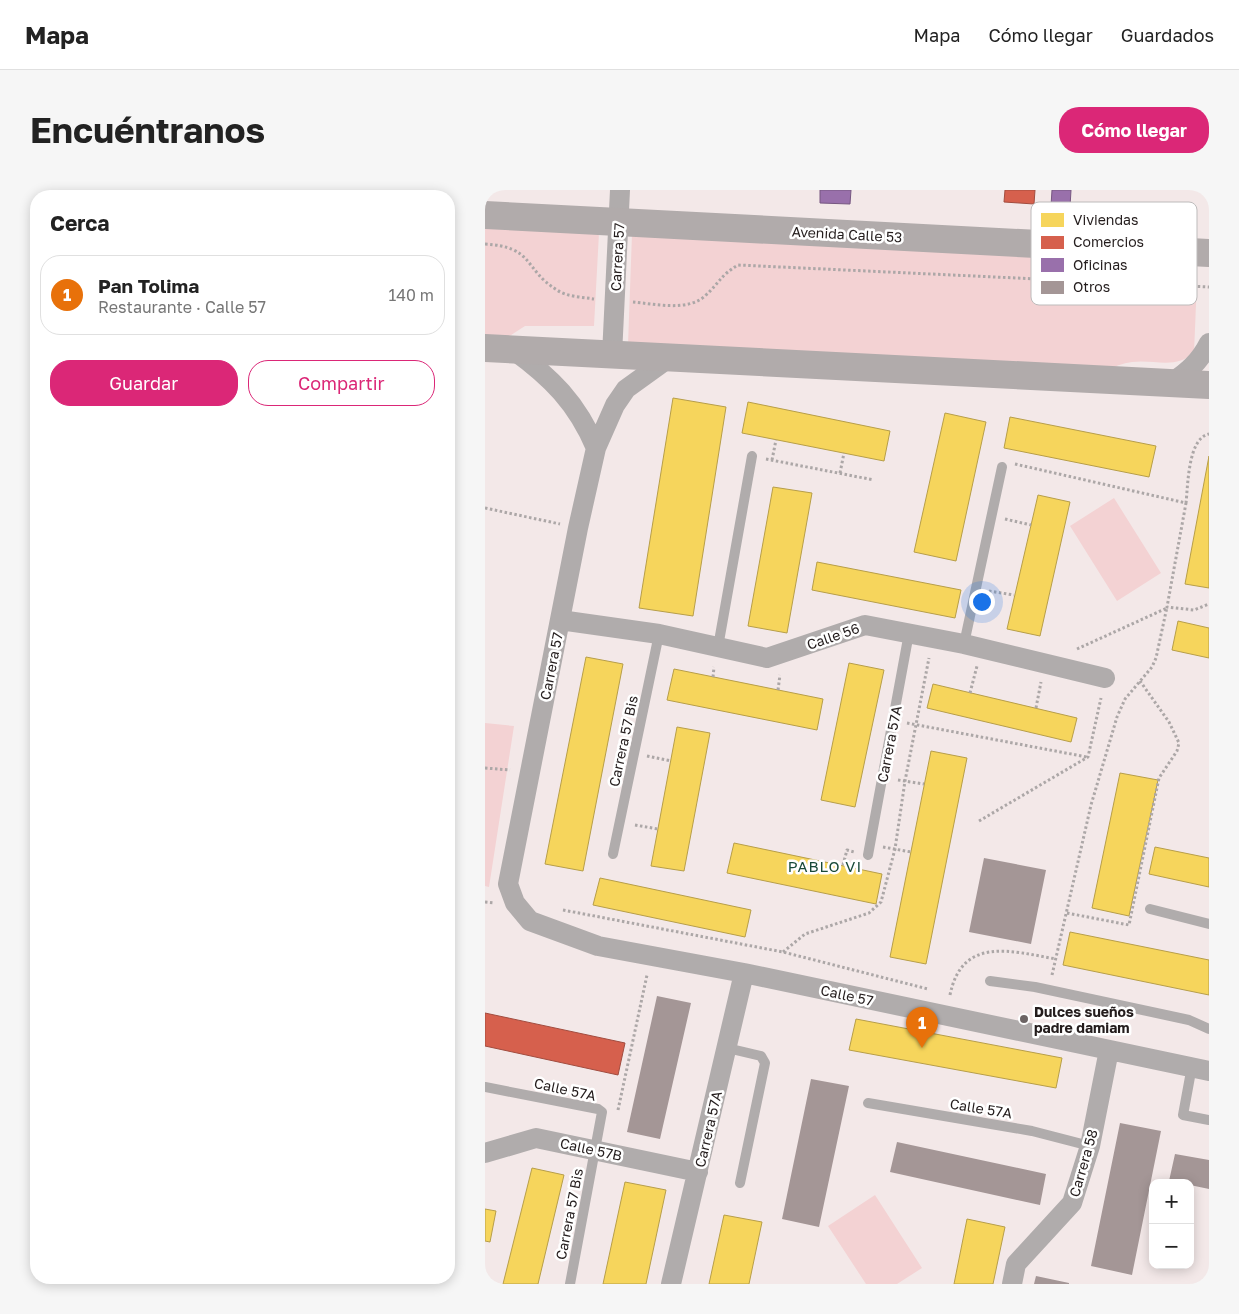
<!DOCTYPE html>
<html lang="es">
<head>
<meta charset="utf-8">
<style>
	:root { --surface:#fff; --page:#f6f6f6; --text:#222; --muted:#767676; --line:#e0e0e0; --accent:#db2777 }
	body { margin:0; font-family:"Golos Text",sans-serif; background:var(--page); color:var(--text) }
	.controls { position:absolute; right:15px; bottom:15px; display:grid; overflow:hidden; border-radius:10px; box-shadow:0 2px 12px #0003 }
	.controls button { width:45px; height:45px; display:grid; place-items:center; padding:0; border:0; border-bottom:1px solid var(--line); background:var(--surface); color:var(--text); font:25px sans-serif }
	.you { position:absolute; left:496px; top:411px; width:18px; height:18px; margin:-12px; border:4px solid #fff; border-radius:50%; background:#1a73e8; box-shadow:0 0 0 8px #1a73e833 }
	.badge { display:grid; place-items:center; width:32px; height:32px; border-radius:50%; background:var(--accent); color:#fff; font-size:16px; font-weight:700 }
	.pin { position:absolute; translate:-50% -41px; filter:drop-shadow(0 1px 2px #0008) }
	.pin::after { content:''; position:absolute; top:26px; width:18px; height:15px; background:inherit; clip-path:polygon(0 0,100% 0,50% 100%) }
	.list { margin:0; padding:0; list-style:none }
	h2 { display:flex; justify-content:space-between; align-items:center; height:65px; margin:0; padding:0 20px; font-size:21px }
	h2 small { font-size:16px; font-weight:400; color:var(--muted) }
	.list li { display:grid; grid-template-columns:32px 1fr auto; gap:15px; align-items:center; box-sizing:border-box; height:80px; margin:0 10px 10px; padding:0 10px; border:1px solid var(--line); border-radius:20px }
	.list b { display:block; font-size:19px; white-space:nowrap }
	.list p { margin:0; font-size:16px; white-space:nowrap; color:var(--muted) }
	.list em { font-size:16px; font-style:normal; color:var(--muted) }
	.actions { display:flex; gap:10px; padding:15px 20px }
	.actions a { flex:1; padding:11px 0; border:1px solid var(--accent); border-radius:20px; text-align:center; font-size:18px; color:var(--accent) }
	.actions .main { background:var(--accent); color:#fff }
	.map { position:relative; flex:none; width:724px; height:1094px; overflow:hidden; border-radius:20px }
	header { display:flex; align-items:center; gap:30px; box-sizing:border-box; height:70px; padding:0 25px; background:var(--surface); border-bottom:1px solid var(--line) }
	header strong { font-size:24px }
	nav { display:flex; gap:28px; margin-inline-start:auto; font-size:18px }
	.intro { display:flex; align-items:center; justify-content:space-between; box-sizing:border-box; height:120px; padding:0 30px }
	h1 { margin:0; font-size:35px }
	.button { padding:12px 22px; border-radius:20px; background:var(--accent); color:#fff; font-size:18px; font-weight:700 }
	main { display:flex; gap:30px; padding:0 30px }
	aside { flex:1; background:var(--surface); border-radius:20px; box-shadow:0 2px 12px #0003 }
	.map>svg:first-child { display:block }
	.green { fill:#f3d2d3 }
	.homes { fill:#f6d55c; stroke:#b79e49 }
	.shops { fill:#d6604d; stroke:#a14c3f }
	.offices { fill:#9970ab; stroke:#765780 }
	.building { fill:#a49696 }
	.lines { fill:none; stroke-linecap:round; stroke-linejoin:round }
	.path { stroke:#aca7a7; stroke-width:3; stroke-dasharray:2.5 2.5; stroke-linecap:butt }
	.service { stroke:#b0acac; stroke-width:10 }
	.minor { stroke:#b0acac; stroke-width:20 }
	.secondary { stroke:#b1abab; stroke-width:28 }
	.poi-dot { fill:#6c6464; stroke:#fff; stroke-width:2 }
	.labels { text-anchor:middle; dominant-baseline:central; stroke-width:5; stroke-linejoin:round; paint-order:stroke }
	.street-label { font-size:14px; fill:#241d1d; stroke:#fff }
	.poi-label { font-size:14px; font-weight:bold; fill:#241d1d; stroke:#fff; text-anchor:start }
	.neighbourhood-label { font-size:15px; letter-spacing:1px; fill:#194a39; stroke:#fff }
	.key { fill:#fff; stroke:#bdbbbb; stroke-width:1 }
	.key-label { font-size:14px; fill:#241d1d }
</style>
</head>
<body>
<header>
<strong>Mapa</strong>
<nav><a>Mapa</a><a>Cómo llegar</a><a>Guardados</a></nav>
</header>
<div class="intro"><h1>Encuéntranos</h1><a class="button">Cómo llegar</a></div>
<main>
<aside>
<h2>Cerca<small></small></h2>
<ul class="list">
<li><span class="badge" style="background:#e8710a">1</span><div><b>Pan Tolima</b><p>Restaurante · Calle 57</p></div><em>140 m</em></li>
</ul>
<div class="actions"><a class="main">Guardar</a><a>Compartir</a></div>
</aside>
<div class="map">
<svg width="724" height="1094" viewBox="0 0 724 1094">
	<rect width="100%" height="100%" fill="#f3e8e8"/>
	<path class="green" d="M0 37 114 43 109 136H40L23 147 0 146Z
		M147 44 687 73C700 76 708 77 712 91L709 162C692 180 669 169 647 172 638 173 629 177 620 180L143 155Z
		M629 308 676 383 632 411 585 336Z
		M0 533 29 536 4 697 0 696Z
		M390 1005 437 1078 412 1094H381L343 1036Z"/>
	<path class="homes" d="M188 208 241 217 208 426 154 418Z
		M263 212 405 241 399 271 257 243Z
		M460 223 501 232 471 371 429 362Z
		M525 227 671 256 664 287 519 258Z
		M724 266V398L700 394Z
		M288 297 327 303 302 443 263 436Z
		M553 305 585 312 555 446 522 439Z
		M332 372 476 400 470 428 327 400Z
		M693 431 724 438V468L687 460Z
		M101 467 138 474 98 681 60 674Z
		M364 473 399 480 370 617 336 610Z
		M189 479 338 509 332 540 182 510Z
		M448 494 592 528 586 552 442 518Z
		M192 537 225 543 199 681 166 676Z
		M446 561 482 568 441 774 405 767Z
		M635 583 673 590 644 726 607 718Z
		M249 653 397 684 391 714 242 683Z
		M670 657 724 668V697L664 684Z
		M115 688 266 720 260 747 108 715Z
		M585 742 724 770V805L578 775Z
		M371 829 577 868 571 898 364 860Z
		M47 978 79 985 53 1094H18Z
		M140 992 181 1000 161 1094H118Z
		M0 1019 11 1021 5 1052 0 1051Z
		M239 1025 277 1032 264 1094H224Z
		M482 1029 520 1037 508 1094H469Z"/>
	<path class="shops" d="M520 0H550L549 14 519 12Z
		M0 823 140 853 133 885 0 856Z"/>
	<path class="offices" d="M335 0H366L365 14 335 13Z
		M567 0H586L585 17 566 16Z"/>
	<path class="building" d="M499 668 561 680 546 754 484 742Z
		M172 806 206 813 175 949 142 942Z
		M326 889 364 896 334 1037 297 1029Z
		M635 933 676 941 647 1085 606 1076Z
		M412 952 561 984 555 1015 405 982Z
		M690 964 724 970V999L705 995V993L684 991Z
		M551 1086 584 1093V1094H549Z"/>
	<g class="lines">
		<path class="path" d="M0 54C50 57 38 79 72 100 82 107 97 107 109 109
			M148 112C170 114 204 122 221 105 234 93 236 85 253 75L724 97
			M281 269 389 290
			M287 270 291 250
			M530 274 701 313 682 417 709 420 724 414
			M355 283 359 263
			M701 313C703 295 703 248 724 244
			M0 318 75 334
			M520 329 546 335
			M504 401 529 405
			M592 459 682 418
			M228 487 229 477
			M293 500 295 485
			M485 503 492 476
			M551 518 556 492
			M422 533 602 567
			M162 566 186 571
			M0 578 25 580
			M413 590 439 594
			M494 631 603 567 616 508
			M150 635 173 639
			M398 657 426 662
			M358 675 362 660 369 662
			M0 712 9 713
			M78 720 298 762 443 799
			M582 723 644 735 674 588 692 561 694 553 684 532 655 491
			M298 762 320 744 384 723 396 712 410 659 420 591 444 468
			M567 785 606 615 632 527 640 509 667 477 671 468 682 417
			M465 805C477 746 526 761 571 769
			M133 920 162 785"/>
		<path class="service" d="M479 454 517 277
			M233 457 267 266
			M128 664 174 444
			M383 665 424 443
			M665 719 724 734
			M505 791 550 797 704 830 724 839
			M242 858 276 866 280 873 255 993
			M707 876 698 925 724 930
			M0 897 113 919 117 922 85 1094
			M383 913 547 941 605 956"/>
		<path class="minor" d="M27 159C66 187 92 213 111 258
			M127 165 135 0
			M184 168 141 199 130 215 111 258 93 338 23 694 30 713 45 731 113 756 259 783 724 881
			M686 193C703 182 715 171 724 153
			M75 430 174 444 282 468 380 435 479 454 620 488
			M0 963 51 948 213 982
			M186 1094 259 783
			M527 1094 531 1074 587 1013 605 956 624 860"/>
		<path class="secondary" d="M0 25 724 63
			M0 158 724 195"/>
	</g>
	<circle class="poi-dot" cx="539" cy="829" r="5"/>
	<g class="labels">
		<g class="street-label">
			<text transform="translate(362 44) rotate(3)">Avenida Calle 53</text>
			<text transform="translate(132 67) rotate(-87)">Carrera 57</text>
			<text transform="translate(348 446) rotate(-19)">Calle 56</text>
			<text transform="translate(66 476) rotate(-79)">Carrera 57</text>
			<text transform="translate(138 551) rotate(-78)">Carrera 57 Bis</text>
			<text transform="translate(404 554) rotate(-79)">Carrera 57A</text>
			<text transform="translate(362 805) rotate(12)">Calle 57</text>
			<text transform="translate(80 899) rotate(12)">Calle 57A</text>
			<text transform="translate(496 918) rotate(9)">Calle 57A</text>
			<text transform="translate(223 939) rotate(-77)">Carrera 57A</text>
			<text transform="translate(106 959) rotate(12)">Calle 57B</text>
			<text transform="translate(598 973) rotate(-74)">Carrera 58</text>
			<text transform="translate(84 1024) rotate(-79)">Carrera 57 Bis</text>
		</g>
		<g class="poi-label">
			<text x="549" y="821">Dulces sueños<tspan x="549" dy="16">padre damiam</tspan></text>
		</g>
		<g class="neighbourhood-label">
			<text x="340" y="676">PABLO VI</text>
		</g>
	</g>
	<rect x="546" y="12" width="166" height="103" rx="8" class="key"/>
	<rect x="556" y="23" width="23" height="14" fill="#f6d55c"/>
	<rect x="556" y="46" width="23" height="13" fill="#d6604d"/>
	<rect x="556" y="68" width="23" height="14" fill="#9970ab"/>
	<rect x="556" y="91" width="23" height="13" fill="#a49696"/>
	<g class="key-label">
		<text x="588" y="35">Viviendas</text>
		<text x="588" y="57">Comercios</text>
		<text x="588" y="80">Oficinas</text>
		<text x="588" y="102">Otros</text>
	</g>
</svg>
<div class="controls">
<button>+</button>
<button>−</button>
</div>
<div class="you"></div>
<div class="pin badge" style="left:437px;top:858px;background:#e8710a">1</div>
</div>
</main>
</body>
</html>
